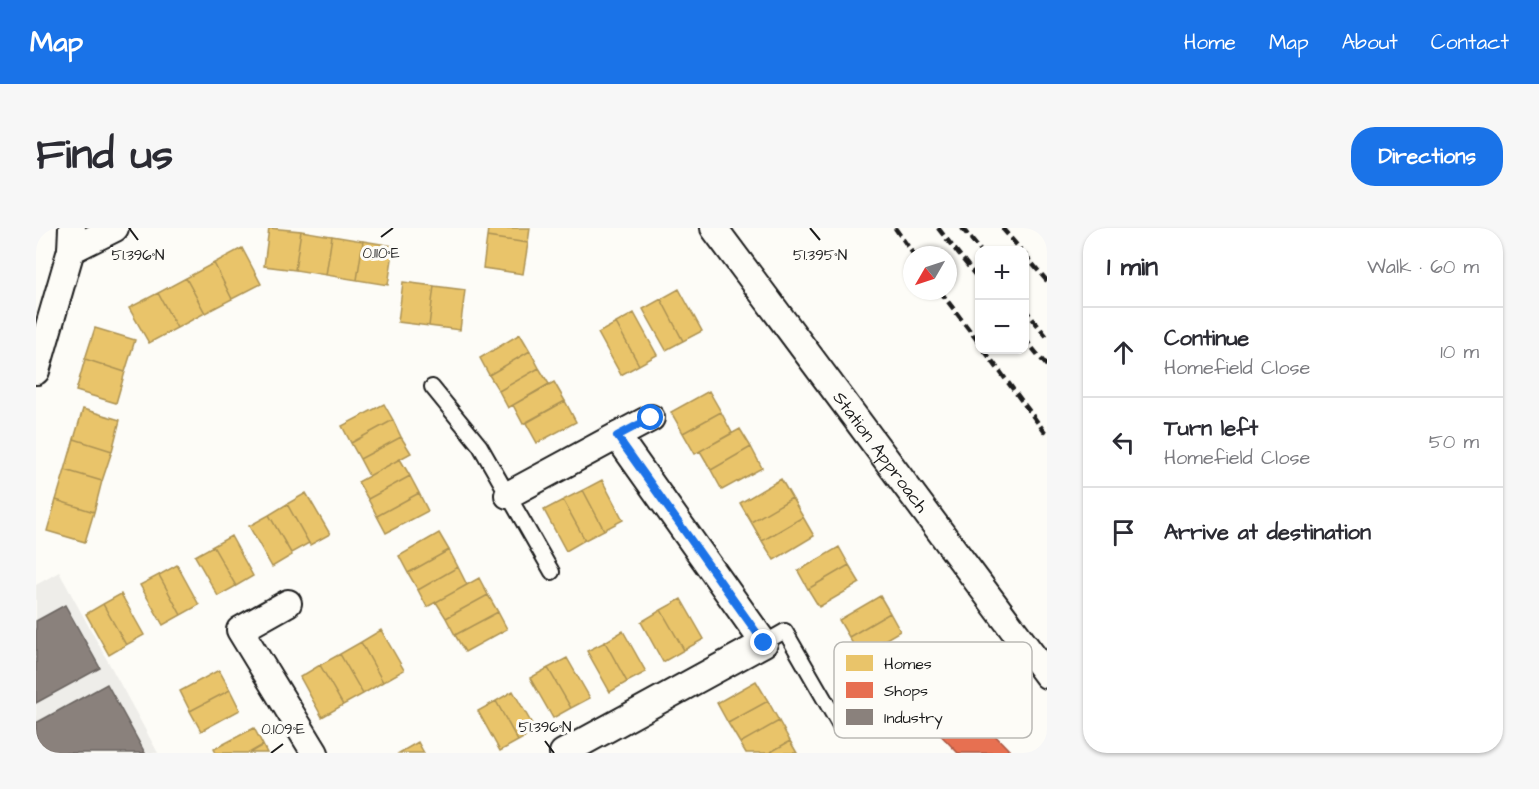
<!DOCTYPE html>
<html lang="en">
<head>
<meta charset="utf-8">
<style>
	:root { --surface:#fff; --page:#f7f7f7; --text:#2b2b33; --muted:#7c7c81; --line:#e1e1e2; --accent:#1a73e8 }
	body { margin:0; font-family:"Architects Daughter",sans-serif; background:var(--page); color:var(--text) }
	.controls { position:absolute; right:18px; top:18px; display:grid; overflow:hidden; border-radius:12px; box-shadow:0 2px 4px #0004 }
	.controls button { width:54px; height:54px; display:grid; place-items:center; padding:0; border:0; border-bottom:2px solid var(--line); background:var(--surface); color:var(--text); font:30px sans-serif }
	.compass { position:absolute; left:867px; top:18px; width:54px; height:54px; border-radius:50%; background:var(--surface); box-shadow:0 2px 4px #0004; rotate:231deg }
	.stop { position:absolute; width:18px; height:18px; margin:-14px; border:4px solid #1a73e8; border-radius:50%; background:#fff }
	.stop.end { background:#1a73e8; border-color:#fff; box-shadow:0 2px 6px #0008 }
	.list { margin:0; padding:0; list-style:none }
	h2 { display:flex; justify-content:space-between; align-items:center; height:78px; margin:0; padding:0 24px; font-size:26px }
	h2 small { font-size:20px; font-weight:400; color:var(--muted) }
	.list li { display:grid; grid-template-columns:39px 1fr auto; gap:18px; align-items:center; box-sizing:border-box; height:90px; padding:0 24px; border-top:2px solid var(--line) }
	.list b { display:block; font-size:22px; white-space:nowrap }
	.list p { margin:0; font-size:20px; white-space:nowrap; color:var(--muted) }
	.list em { font-size:20px; font-style:normal; color:var(--muted) }
	.icon { flex:none; width:33px; height:33px; fill:none; stroke:currentColor; stroke-width:2; stroke-linecap:round; stroke-linejoin:round }
	.map { position:relative; flex:none; width:1011px; height:525px; overflow:hidden; border-radius:24px }
	header { display:flex; align-items:center; gap:36px; box-sizing:border-box; height:84px; padding:0 30px; background:var(--accent); color:#fff }
	header strong { font-size:28px }
	nav { display:flex; gap:33px; margin-inline-start:auto; font-size:21px }
	.intro { display:flex; align-items:center; justify-content:space-between; box-sizing:border-box; height:144px; padding:0 36px }
	h1 { margin:0; font-size:42px }
	.button { padding:15px 27px; border-radius:24px; background:var(--accent); color:#fff; font-size:21px; font-weight:700 }
	main { display:flex; gap:36px; padding:0 36px }
	aside { flex:1; background:var(--surface); border-radius:24px; box-shadow:0 2px 4px #0004 }
	.map>svg:first-child { display:block }
	.built { fill:#eeede9 }
	.homes { fill:#e9c46a; stroke:#ac9253; stroke-width:1.5 }
	.shops { fill:#e76f51; stroke:#aa5641; stroke-width:1.5 }
	.industry { fill:#8a817c; stroke:#69635f; stroke-width:1.5 }
	.lines { fill:none; stroke-linecap:round; stroke-linejoin:round }
	.service-casing { stroke:#1c1c1c; stroke-width:18 }
	.minor-casing { stroke:#1c1c1c; stroke-width:30 }
	.service { stroke:#fdfcf7; stroke-width:14 }
	.minor { stroke:#fdfcf7; stroke-width:26 }
	.rail { stroke:#1c1c1c; stroke-width:4.5; stroke-dasharray:9 4.5; stroke-linecap:butt }
	.route { stroke:#1a73e8; stroke-width:8 }
	.ticks { fill:none; stroke:#1c1c1c; stroke-width:2 }
	.labels { text-anchor:middle; dominant-baseline:central; stroke-width:6; stroke-linejoin:round; paint-order:stroke }
	.street-label { font-size:18px; fill:#1c1c1c; stroke:#fdfcf7 }
	.key { fill:#fdfcf7; stroke:#bab9b5; stroke-width:1.5 }
	.key-label { font-size:16px; fill:#1c1c1c }
	.ticks-label { font-size:15px; text-anchor:middle; fill:#1c1c1c; stroke:#fdfcf7; stroke-width:6; stroke-linejoin:round; paint-order:stroke }
</style>
</head>
<body>
<header>
<strong>Map</strong>
<nav><a>Home</a><a>Map</a><a>About</a><a>Contact</a></nav>
</header>
<div class="intro"><h1>Find us</h1><a class="button">Directions</a></div>
<main>
<div class="map">
<svg width="1011" height="525" viewBox="0 0 1011 525">
	<rect width="100%" height="100%" fill="#fdfcf7"/>
	<filter id="ink" filterUnits="userSpaceOnUse"><feTurbulence type="fractalNoise" baseFrequency=".0167" numOctaves="2"/><feDisplacementMap in="SourceGraphic" scale="12" xChannelSelector="R" yChannelSelector="G"/><feConvolveMatrix kernelMatrix="1 2 1 2 8 2 1 2 1" color-interpolation-filters="sRGB"/></filter>
	<g filter="url(#ink)">
		<path class="built" d="M23 344 122 525H0V357Z"/>
		<path class="homes" d="M233 0 265 3 259 42 228 38Z
			M452 0H494L492 15 451 9Z
			M265 3 296 8 290 47 259 42Z
			M296 8 327 13 321 52 290 47Z
			M451 9 492 15 487 46 447 40Z
			M327 13 358 18 352 57 321 52Z
			M206 20 225 56 196 71 178 35Z
			M178 35 196 71 169 85 150 50Z
			M150 50 169 85 141 100 122 65Z
			M367 54 398 58 393 98 362 94Z
			M398 58 429 62 424 102 393 98Z
			M643 61 666 103 647 113 625 71Z
			M122 65 141 100 113 115 93 80Z
			M625 71 647 113 630 122 607 81Z
			M598 85 621 127 603 137 580 95Z
			M580 95 603 137 585 147 562 105Z
			M59 100 99 112 89 144 49 131Z
			M484 106 494 123 453 147 444 130Z
			M494 123 503 140 463 163 453 147Z
			M49 131 89 144 80 175 40 163Z
			M503 140 513 156 472 180 463 163Z
			M518 154 529 173 487 196 477 177Z
			M673 163 685 184 647 205 635 184Z
			M529 173 540 194 501 215 490 195Z
			M348 176 357 192 315 215 306 198Z
			M47 181 84 192 76 223 38 211Z
			M685 184 696 205 659 226 647 205Z
			M357 192 365 209 324 231 315 215Z
			M704 201 715 219 675 242 664 223Z
			M365 209 375 225 333 248 324 231Z
			M38 211 76 223 66 253 29 242Z
			M715 219 726 240 686 262 675 242Z
			M364 231 374 248 332 271 322 254Z
			M29 242 66 253 58 284 20 272Z
			M374 248 383 265 341 288 332 271Z
			M745 251 756 270 715 294 704 275Z
			M566 252 587 292 568 302 547 262Z
			M547 262 568 302 549 312 527 272Z
			M270 265 294 306 274 317 251 276Z
			M383 265 392 283 350 305 341 288Z
			M756 270 767 289 726 313 715 294Z
			M20 272 58 284 49 314 11 303Z
			M527 272 549 312 530 323 508 282Z
			M251 276 273 315 255 325 233 287Z
			M233 287 256 327 236 339 213 298Z
			M767 289 778 308 738 332 726 313Z
			M403 305 413 322 372 345 363 328Z
			M195 308 217 348 200 358 177 318Z
			M177 318 200 358 182 368 159 328Z
			M803 319 813 337 772 361 762 343Z
			M413 322 422 339 382 362 372 345Z
			M141 337 163 377 145 387 123 347Z
			M813 337 824 355 783 379 772 361Z
			M422 339 431 357 391 379 382 362Z
			M123 347 145 387 127 397 104 357Z
			M443 350 452 367 410 390 400 374Z
			M85 366 108 407 90 417 67 376Z
			M452 367 462 384 419 407 410 390Z
			M844 368 854 385 813 409 803 392Z
			M645 371 668 411 648 422 625 382Z
			M67 376 90 417 73 427 50 386Z
			M625 382 648 422 627 434 605 394Z
			M462 384 471 401 429 424 419 407Z
			M854 385 864 403 823 427 813 409Z
			M345 402 368 442 347 454 325 414Z
			M587 403 610 444 591 454 569 414Z
			M325 414 347 454 327 466 304 426Z
			M569 414 591 454 574 464 551 423Z
			M304 426 327 466 307 477 284 437Z
			M531 430 554 470 535 480 512 440Z
			M284 437 307 477 286 489 264 449Z
			M512 440 535 480 517 490 494 450Z
			M183 442 194 462 154 483 144 463Z
			M720 453 732 473 692 495 681 475Z
			M194 462 204 482 165 503 154 483Z
			M477 463 500 503 482 513 460 473Z
			M460 473 482 513 464 523 442 483Z
			M732 473 743 493 704 515 692 495Z
			M743 493 754 513 733 525H710L704 515Z
			M218 500 227 517 213 525H180L178 521Z
			M754 513 761 525H733Z
			M382 514 388 525H363Z
			M227 517 231 525H213Z"/>
		<path class="shops" d="M920 467 976 525H922L892 494Z"/>
		<path class="industry" d="M29 377 64 440 0 475V393Z
			M71 456 109 525H0V495Z"/>
		<g class="lines">
			<defs>
				<path id="service" d="M396 159 444 218 516 344
					M728 415 749 403 805 500"/>
				<g id="minor">
					<path id="s1" d="M678 0 1011 447"/>
					<path d="M35 22 79 0"/>
					<path d="M0 143 35 22 36 0"/>
					<path d="M581 208 615 190"/>
					<path d="M472 267 581 208 728 415 527 525"/>
					<path d="M252 375 204 402 279 525"/>
				</g>
			</defs>
			<use href="#service" class="service-casing"/>
			<use href="#minor" class="minor-casing"/>
			<use href="#service" class="service"/>
			<use href="#minor" class="minor"/>
			<path class="rail" d="M859 0 878 27
				M902 0 944 53
				M926 0 944 22
				M966 0 985 22
				M988 26 1011 53
				M904 63 944 116
				M988 80 1011 109
				M988 110 1011 138
				M948 122 1011 207"/>
		</g>
	</g>
	<g class="lines" filter="url(#ink)">
		<path class="route" d="M615 190 581 208 728 415"/>
	</g>
	<path class="ticks" d="M93 0 102 12M774 0 784 12M345 9 357 0M509 513 518 525M235 525 247 516"/>
	<g class="labels">
		<g class="street-label">
			<text stroke="none"><textPath href="#s1" startOffset="279">Station Approach</textPath></text>
		</g>
	</g>
	<rect x="798" y="414" width="198" height="96" rx="9" class="key"/>
	<rect x="810" y="427" width="27" height="16" fill="#e9c46a"/>
	<rect x="810" y="454" width="27" height="16" fill="#e76f51"/>
	<rect x="810" y="481" width="27" height="16" fill="#8a817c"/>
	<g class="key-label">
		<text x="848" y="441">Homes</text>
		<text x="848" y="468">Shops</text>
		<text x="848" y="495">Industry</text>
	</g>
	<g class="ticks-label">
		<text x="345" y="30">0.110°E</text>
		<text x="102" y="32">51.396°N</text>
		<text x="784" y="32">51.395°N</text>
		<text x="509" y="504">51.396°N</text>
		<text x="247" y="506">0.109°E</text>
	</g>
</svg>
<div class="controls">
<button>+</button>
<button>−</button>
</div>
<svg class="compass" viewBox="-18 -18 36 36"><path d="M0-13l5 13h-10z" fill="#e53935"/><path d="M0 13l5-13h-10z" fill="#7c7c81"/></svg>
<div class="stop" style="left:615px;top:190px"></div>
<div class="stop end" style="left:728px;top:415px"></div>
</div>
<aside>
<h2>1 min<small>Walk · 60 m</small></h2>
<ul class="list">
<li><svg class="icon" aria-label="ahead" viewBox="0 0 24 24"><path d="M12 20V5M6 11l6-6 6 6"/></svg><div><b>Continue</b><p>Homefield Close</p></div><em>10 m</em></li>
<li><svg class="icon" aria-label="left" viewBox="0 0 24 24"><path d="M17 20v-9H6M10 6l-5 5 5 5"/></svg><div><b>Turn left</b><p>Homefield Close</p></div><em>50 m</em></li>
<li><svg class="icon" aria-label="arrive" viewBox="0 0 24 24"><path d="M6 21V4h12l-3 4 3 4H6"/></svg><div><b>Arrive at destination</b></div></li>
</ul>
</aside>
</main>
</body>
</html>
